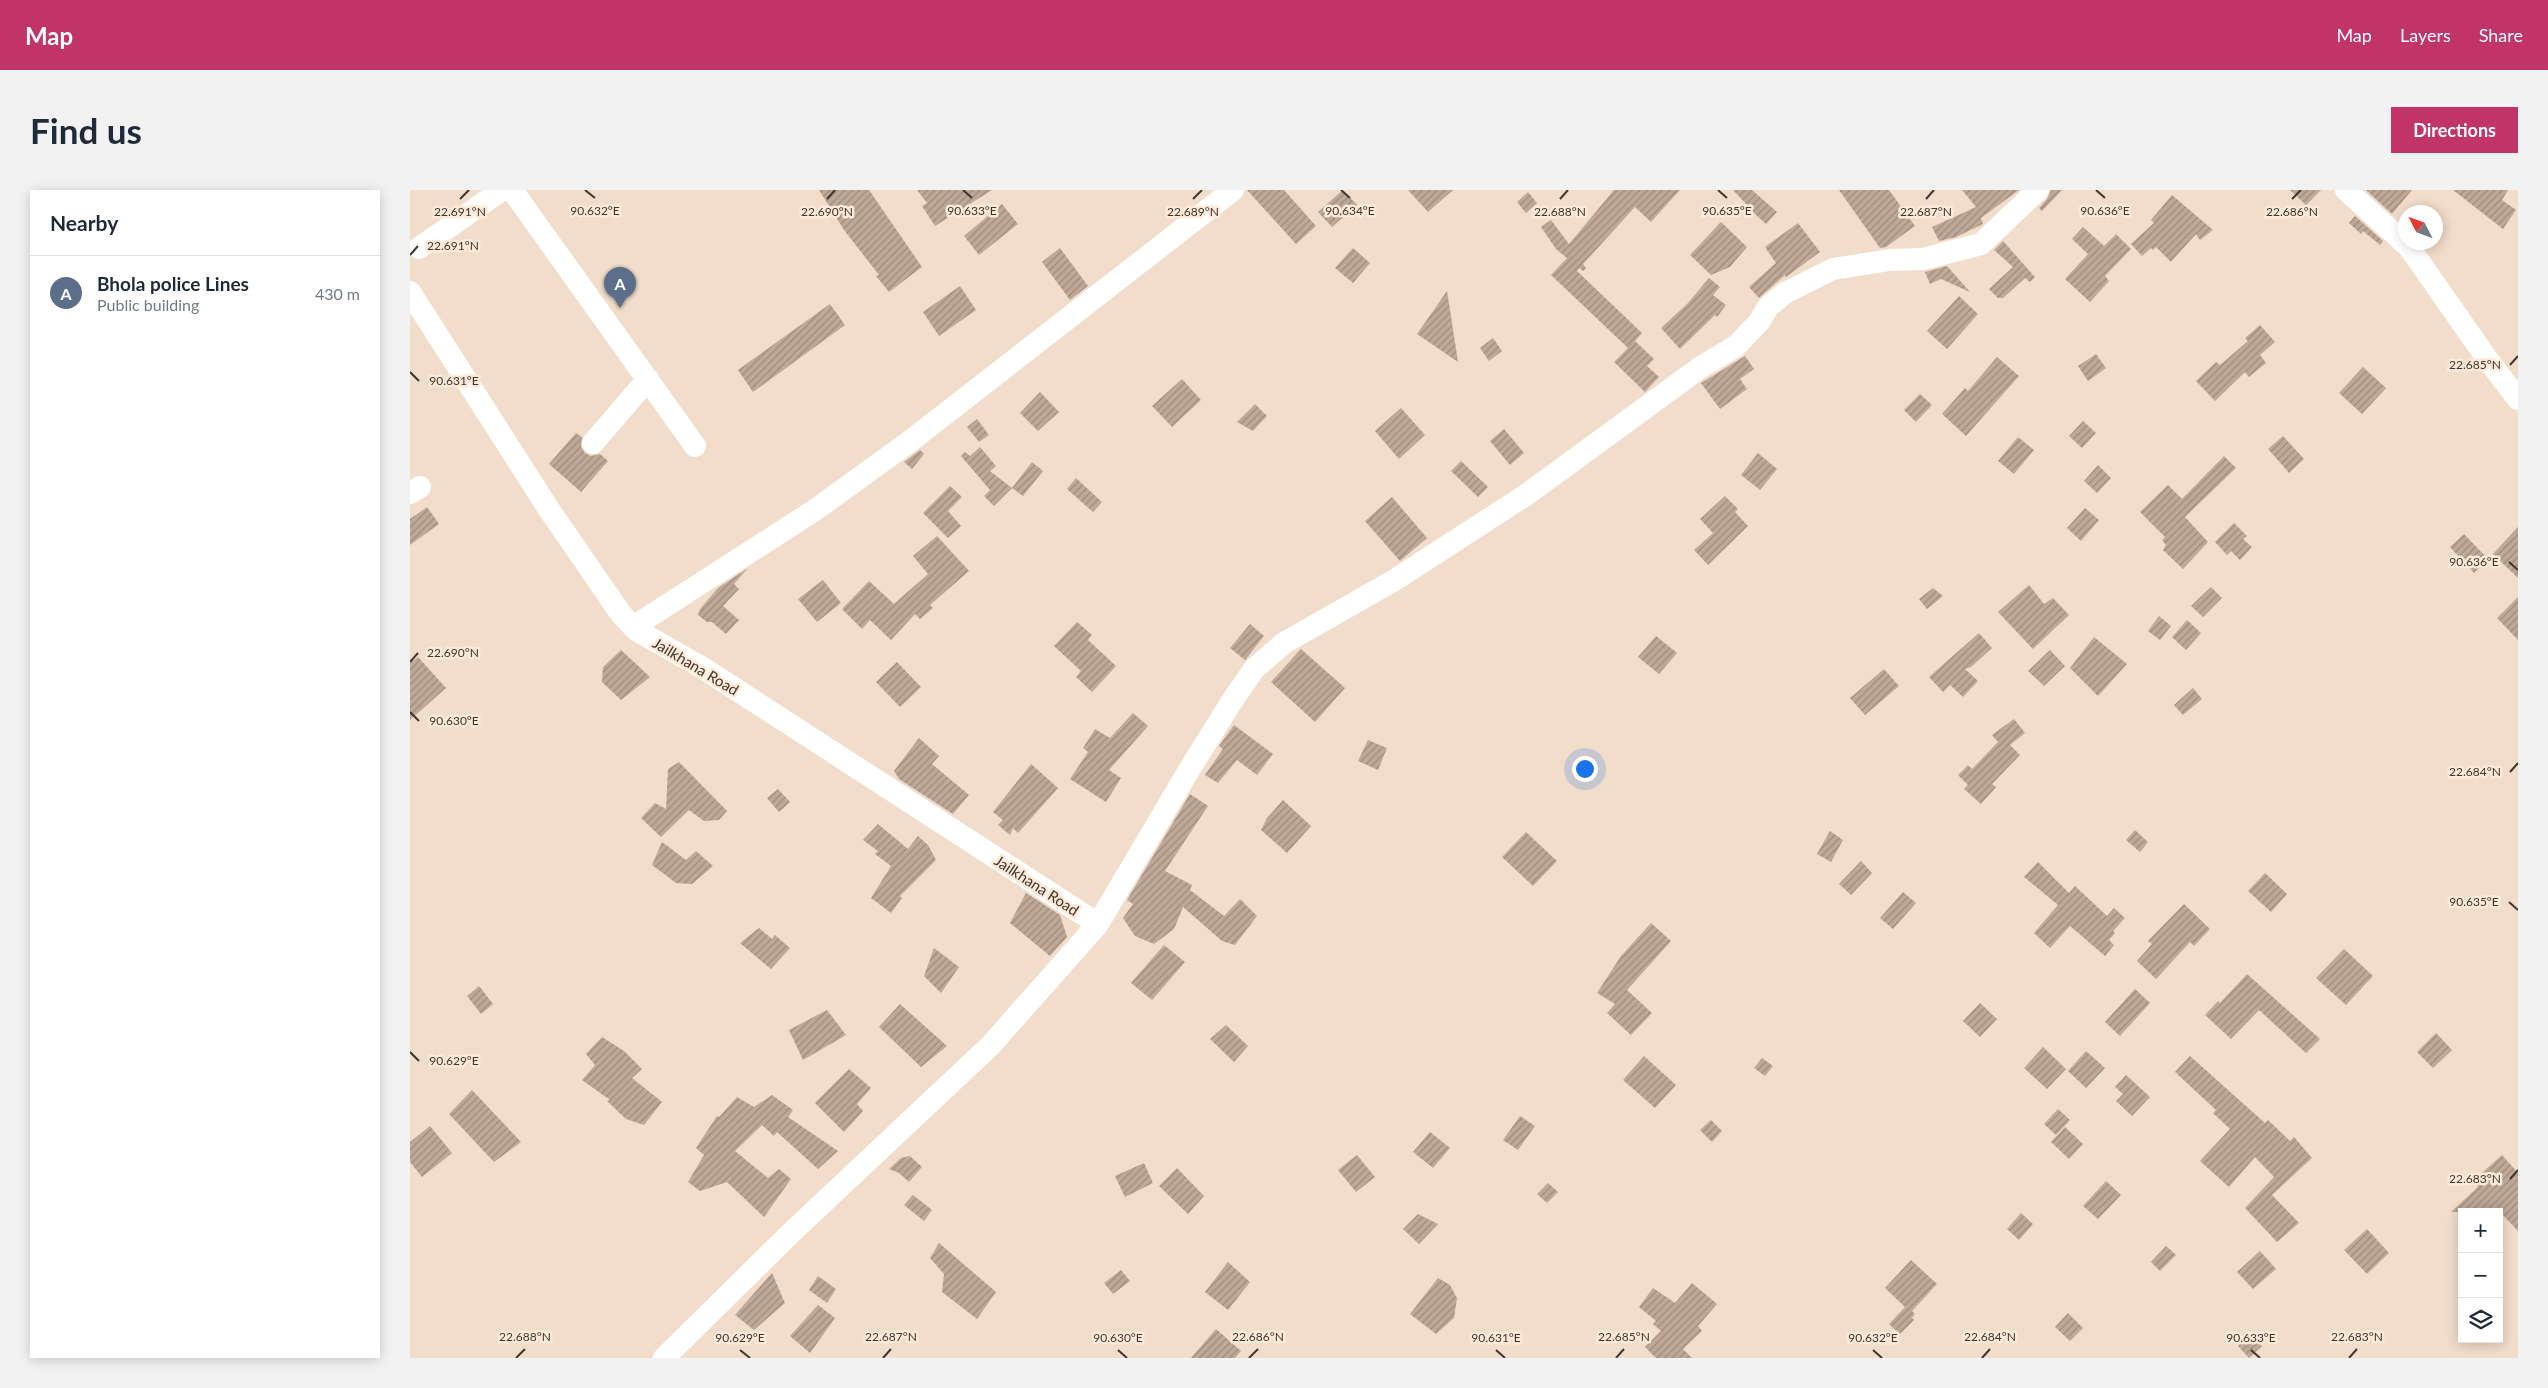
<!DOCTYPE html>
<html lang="en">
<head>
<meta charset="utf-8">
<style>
	:root { --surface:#fff; --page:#f2f2f3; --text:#1f2937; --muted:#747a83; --line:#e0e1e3; --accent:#c03467 }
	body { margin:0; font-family:Lato,sans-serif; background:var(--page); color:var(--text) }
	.controls { position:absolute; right:15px; bottom:15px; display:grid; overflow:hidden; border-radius:0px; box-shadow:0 2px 12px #0003 }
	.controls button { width:45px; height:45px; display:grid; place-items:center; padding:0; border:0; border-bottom:1px solid var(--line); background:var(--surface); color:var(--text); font:25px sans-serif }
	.compass { position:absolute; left:1988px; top:15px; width:45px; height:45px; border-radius:50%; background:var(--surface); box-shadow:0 2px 12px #0003; rotate:312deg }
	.you { position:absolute; left:1174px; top:578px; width:18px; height:18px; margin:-12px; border:4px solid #fff; border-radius:50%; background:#1a73e8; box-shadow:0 0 0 8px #1a73e833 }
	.badge { display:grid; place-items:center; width:32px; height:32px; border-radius:50%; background:var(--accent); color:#fff; font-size:16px; font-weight:700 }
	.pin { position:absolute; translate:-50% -41px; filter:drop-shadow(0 1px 2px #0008) }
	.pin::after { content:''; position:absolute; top:26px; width:18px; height:15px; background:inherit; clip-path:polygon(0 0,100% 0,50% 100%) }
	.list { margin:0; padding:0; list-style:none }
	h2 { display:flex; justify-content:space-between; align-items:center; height:65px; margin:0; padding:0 20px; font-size:21px }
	h2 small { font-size:16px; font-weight:400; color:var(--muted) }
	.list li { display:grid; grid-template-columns:32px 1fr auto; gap:15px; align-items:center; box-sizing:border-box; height:75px; padding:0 20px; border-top:1px solid var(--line) }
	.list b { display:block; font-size:19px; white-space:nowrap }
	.list p { margin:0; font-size:16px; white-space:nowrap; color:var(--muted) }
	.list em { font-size:16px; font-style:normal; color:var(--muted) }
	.icon { flex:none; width:28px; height:28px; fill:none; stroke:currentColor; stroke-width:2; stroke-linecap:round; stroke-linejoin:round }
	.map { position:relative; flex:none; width:2108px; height:1168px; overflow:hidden; border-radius:0px }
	header { display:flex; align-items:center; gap:30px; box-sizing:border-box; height:70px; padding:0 25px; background:var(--accent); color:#fff }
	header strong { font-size:24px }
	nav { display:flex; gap:28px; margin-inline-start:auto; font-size:18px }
	.intro { display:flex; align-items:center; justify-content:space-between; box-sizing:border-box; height:120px; padding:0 30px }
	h1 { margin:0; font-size:35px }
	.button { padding:12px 22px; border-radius:0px; background:var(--accent); color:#fff; font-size:18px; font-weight:700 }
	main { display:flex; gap:30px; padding:0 30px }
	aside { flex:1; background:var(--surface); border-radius:0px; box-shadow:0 2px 12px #0003 }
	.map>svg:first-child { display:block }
	.building { fill:url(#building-hatch) }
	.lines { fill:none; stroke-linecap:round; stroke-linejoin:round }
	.minor { stroke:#fff; stroke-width:22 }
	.ticks { fill:none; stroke:#3f362f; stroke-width:2 }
	.labels { text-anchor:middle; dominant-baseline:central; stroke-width:5; stroke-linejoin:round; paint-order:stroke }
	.street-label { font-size:15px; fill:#3f362f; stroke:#ffe9d7 }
	.ticks-label { font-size:12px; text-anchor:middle; fill:#3f362f; stroke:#ffe9d7; stroke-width:5; stroke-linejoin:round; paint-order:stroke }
</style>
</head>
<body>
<header>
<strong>Map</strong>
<nav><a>Map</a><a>Layers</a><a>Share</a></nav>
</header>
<div class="intro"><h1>Find us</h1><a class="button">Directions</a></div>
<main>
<aside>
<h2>Nearby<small></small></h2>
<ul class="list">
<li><span class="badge" style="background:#5c6f8a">A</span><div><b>Bhola police Lines</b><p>Public building</p></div><em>430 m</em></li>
</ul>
</aside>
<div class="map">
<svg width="2108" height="1168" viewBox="0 0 2108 1168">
	<defs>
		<pattern id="building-hatch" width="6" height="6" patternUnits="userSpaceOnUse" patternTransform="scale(1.25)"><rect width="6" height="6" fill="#bea998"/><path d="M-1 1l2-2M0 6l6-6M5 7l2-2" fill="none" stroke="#9c8a7c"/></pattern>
	</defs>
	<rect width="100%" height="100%" fill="#f2dcca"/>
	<path class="building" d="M409 0H459L512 77 479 102 466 86 469 85 434 40Z
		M507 0H582L525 36 512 16 517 13Z
		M837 0H874L906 36 886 54Z
		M933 0 947 15 922 37 908 22Z
		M998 0H1043L1018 22Z
		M1204 0H1270L1241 32 1225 17 1173 74 1176 78 1173 81 1170 78 1167 81 1232 143 1225 151 1244 169 1237 176 1249 187 1235 202 1204 172 1218 158 1141 85 1157 68 1146 59 1131 37 1141 30 1159 54Z
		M1323 0H1342L1367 22 1356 34 1336 16 1337 15Z
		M1429 0H1479L1505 36 1476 57 1470 58Z
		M1552 0H1609L1571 28 1573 34 1546 47 1529 51 1522 37 1566 17Z
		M1641 0H1652L1632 21 1629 18 1637 9Z
		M1880 0H1911L1896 15Z
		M1956 0H2002L1982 24Z
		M2043 0H2098L2092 10 2106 20 2093 39Z
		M1118 2 1127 13 1116 23 1107 12Z
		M1762 5 1803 40 1790 50 1786 44 1761 72 1746 57 1743 60 1741 58 1732 66 1721 54 1744 33 1741 30Z
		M592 14 608 34 569 65 554 46Z
		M1945 26 1973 51 1970 55 1953 41 1951 44 1939 33Z
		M1311 32 1337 57 1320 77 1301 85 1280 65Z
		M1388 33 1410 62 1376 87 1375 85 1349 108 1339 97 1366 73 1355 57Z
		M1673 37 1694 56 1706 44 1721 59 1695 86 1699 91 1680 112 1655 89 1678 64 1662 49Z
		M1593 51 1625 87 1620 92 1615 88 1593 108H1588L1579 99 1603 77 1584 60Z
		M650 58 678 96 660 110 632 72Z
		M943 58 960 73 943 93 925 78Z
		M1537 76 1560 102 1531 89 1520 94 1515 82Z
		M1299 88 1310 97 1303 105 1316 115 1307 127 1305 125 1270 159 1251 138 1278 113Z
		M550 96 566 120 529 146 513 122Z
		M1037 101 1042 133 1048 172 1007 144Z
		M1549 106 1568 124 1537 159 1517 141Z
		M420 114 435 135 343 202 328 180Z
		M1850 135 1865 152 1850 165 1856 173 1839 187 1835 182 1805 211 1786 191 1806 172 1810 175 1838 151 1835 148Z
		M1083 148 1092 161 1079 171 1070 158Z
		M1686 164 1696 178 1678 191 1668 176Z
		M1335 166 1344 179 1330 189 1337 199 1310 219 1291 193Z
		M1587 167 1609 186 1556 246 1532 224 1555 198 1558 201Z
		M1953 177 1976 198 1952 224 1929 203Z
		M772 189 791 210 762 237 742 216Z
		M630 202 649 222 628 241 610 223Z
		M1510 204 1522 215 1506 232 1494 220Z
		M845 214 857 226 843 241 827 232Z
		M991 218 1015 245 989 269 965 241Z
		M567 229 579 245 569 252 557 237Z
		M1673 231 1686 243 1672 258 1659 246Z
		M1094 239 1114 263 1100 275 1080 251Z
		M166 243 172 247 171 257 175 263 181 266 190 264 198 271 171 302 139 274Z
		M1873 246 1894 269 1879 283 1858 259Z
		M1608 247 1624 260 1604 284 1588 271Z
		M570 257 586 276 580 281 602 298 584 316 574 306 580 300 551 266 555 262 560 266Z
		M510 260 514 264 502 279 494 272Z
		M1348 263 1367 279 1350 300 1331 285Z
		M1814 266 1826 278 1775 327 1798 352 1773 379 1753 360 1756 355 1752 350 1755 347 1730 322 1758 295 1772 309Z
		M1051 271 1078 297 1068 307 1041 281Z
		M622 272 633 281 613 306 602 298Z
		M1688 275 1701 288 1687 303 1674 291Z
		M666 288 692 312 683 322 657 299Z
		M540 296 552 307 538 321 551 336 538 348 513 323Z
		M1315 306 1328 319 1325 322 1338 336 1298 375 1284 360 1303 343 1290 329Z
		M982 307 1017 348 990 371 955 331Z
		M17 317 29 334 0 355V329Z
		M1675 318 1689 330 1671 351 1657 338Z
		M1824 333 1837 346 1833 349 1842 357 1830 370 1821 361 1817 365 1805 352Z
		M2108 337V388L2083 364Z
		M2054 344 2078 369 2064 383 2040 357Z
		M527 346 559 381 520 415 523 418 510 429 505 424 481 450 460 430 452 439 432 419 459 391 484 414 518 384 503 366Z
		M338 378 324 394 329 399 313 416 329 430 316 444 302 432H297L288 425 290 419 308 398Z
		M413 390 431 413 407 432 388 409Z
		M1619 395 1634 414 1643 408 1659 425 1623 459 1588 422Z
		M1801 397 1812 408 1793 427 1781 416Z
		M1523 398 1533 406 1517 419 1509 409Z
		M2108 407V450L2087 428Z
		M1749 426 1761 436 1750 450 1738 441Z
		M1777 430 1791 443 1776 460 1762 447Z
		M667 432 682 445 678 450 706 476 682 502 666 487 671 481 644 456Z
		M840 434 854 446 835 470 820 458Z
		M1569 443 1582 458 1561 477 1555 479 1568 491 1553 507 1540 495 1533 502 1519 487Z
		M1246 446 1267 463 1249 484 1228 467Z
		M1684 447 1717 474 1688 506 1660 478Z
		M891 459 935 498 905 532 861 492Z
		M211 460 240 487 211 510 192 492 193 477Z
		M1640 460 1655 476 1634 496 1618 481Z
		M8 467 36 498 0 530V473Z
		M487 472 511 497 490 517 466 492Z
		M1474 479 1489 496 1455 525 1440 508Z
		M1783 498 1792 509 1773 525 1764 515Z
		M723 523 738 536 699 580 711 588 696 612 660 589 678 562 673 558 685 539 700 548Z
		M1604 529 1615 543 1600 555 1610 565 1582 594 1586 597 1571 614 1554 599 1558 595 1548 585 1558 575 1562 579 1588 552 1582 545Z
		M824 535 863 564 847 585 827 570 808 593 795 585 813 559 809 556Z
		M509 548 529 566 522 574 559 605 543 624 489 589 484 581Z
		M958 550 977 558 968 580 948 571Z
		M269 572 317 621 309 630 294 631 279 620 251 647 231 628 245 613 256 619 258 579Z
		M621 574 648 598 608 643 603 638 600 645 588 635 593 630 583 622Z
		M368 599 380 612 369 622 357 608Z
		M780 604 798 616 755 681 782 695 780 700 814 726 830 709 847 726 825 755 812 751 773 717 764 739 744 754 725 746 713 728 723 714 717 710Z
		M873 610 901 636 877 663 851 640 857 628Z
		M468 634 498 659 508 646 518 655 526 670 490 706 492 708 481 723 461 708 481 676 465 664 468 661 453 650Z
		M1725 640 1738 652 1730 662 1716 650Z
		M1420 641 1433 650 1421 672 1407 664Z
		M1116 642 1147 671 1123 696 1092 667Z
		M252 652 276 670 286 661 303 676 282 694 266 693 242 675Z
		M1451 671 1462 683 1441 705 1429 694Z
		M1628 672 1659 703 1665 696 1697 726 1704 718 1715 728 1703 741 1705 743 1699 750 1704 755 1695 766 1660 736 1640 758 1624 743 1648 715 1614 687Z
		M1855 683 1877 704 1861 722 1838 701Z
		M1493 702 1506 713 1483 739 1470 728Z
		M616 703 650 725 657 747 640 766 600 733Z
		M1774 714 1800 739 1784 756 1780 752 1746 789 1727 771 1742 754 1738 751Z
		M1241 733 1261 751 1217 800 1242 823 1221 845 1197 823 1205 814 1187 803 1211 766Z
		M349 738 362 749 365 745 380 758 361 779 330 753Z
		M754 755 775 772 742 810 721 793Z
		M524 758 549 777 531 803 514 786Z
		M1934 759 1963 786 1936 815 1906 788Z
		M1837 784 1910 849 1896 863 1849 820 1821 849 1795 825 1808 811 1810 813Z
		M69 796 83 814 71 824 57 806Z
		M1725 799 1740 813 1710 846 1695 832Z
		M1570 813 1587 829 1570 847 1553 831Z
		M490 814 537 856 511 877 469 837Z
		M417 820 436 845 393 870 379 840Z
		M816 835 838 856 824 872 800 849Z
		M2026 843 2042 860 2023 878 2007 862Z
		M192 847 214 861 232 879 222 888 252 912 234 935 216 929 197 911 200 910 172 890 185 875 176 864Z
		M1633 857 1656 879 1637 899 1614 878Z
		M1676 861 1695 878 1676 898 1658 881Z
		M1234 866 1266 895 1245 918 1213 890Z
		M1780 866 1855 933 1858 930 1880 951 1884 947 1902 968 1862 1005 1889 1033 1867 1052 1835 1018 1864 987 1845 967 1819 997 1790 971 1820 939 1803 923 1806 920 1765 882Z
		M1352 868 1363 876 1355 886 1344 878Z
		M439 879 461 898 447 914 453 921 434 942 405 913Z
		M1716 885 1740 907 1722 926 1706 911 1713 904 1705 897Z
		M62 900 111 952 84 972 39 924Z
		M362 905 383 920 378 927 428 961 408 979 367 942 364 946 352 935 325 961 358 988 369 979 381 989 354 1027 317 992 290 1001 278 992 294 965 286 958 307 926 309 927 327 907 344 917Z
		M1648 919 1660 930 1646 945 1634 934Z
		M1110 926 1125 936 1108 960 1093 950Z
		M1301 930 1312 941 1302 952 1290 940Z
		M20 936 42 963 12 987 0 972V952Z
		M1655 937 1673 954 1659 969 1641 952Z
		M1020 942 1040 958 1023 978 1003 962Z
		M947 965 965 987 946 1002 928 980Z
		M2092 965 2108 983V1041L2090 1022H2041L2068 997 2063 991Z
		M500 966 512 977 499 992 489 983 479 979 491 968Z
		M734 973 743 993 715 1007 705 986Z
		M767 978 794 1006 778 1024 749 996Z
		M1696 991 1711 1005 1688 1029 1673 1016Z
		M1138 993 1148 1002 1137 1013 1127 1004Z
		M503 1005 522 1020 514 1031 494 1015Z
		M1611 1023 1623 1034 1609 1050 1597 1039Z
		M1008 1024 1028 1034 1009 1054 993 1039Z
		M1957 1039 1979 1063 1957 1084 1934 1060Z
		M529 1053 586 1102 567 1129 532 1102 534 1084 520 1068Z
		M1756 1056 1766 1065 1750 1081 1741 1072Z
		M1850 1061 1866 1079 1843 1099 1827 1082Z
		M1501 1070 1527 1094 1502 1121 1505 1124 1502 1128 1504 1130 1490 1144 1479 1134 1495 1117 1475 1098Z
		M818 1072 840 1092 818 1120 795 1102Z
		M711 1080 720 1091 703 1104 694 1093Z
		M362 1083 375 1113 344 1140 325 1125Z
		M408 1086 426 1099 417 1113 399 1100Z
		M1028 1088 1040 1095 1047 1108 1044 1128 1026 1144 1000 1124Z
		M1282 1093 1307 1114 1288 1136 1292 1141 1273 1159 1282 1168H1246L1235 1157 1251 1141 1243 1134 1246 1131 1229 1117 1243 1098 1265 1113Z
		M408 1115 425 1128 400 1163 380 1146Z
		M1658 1123 1673 1138 1660 1151 1645 1137Z
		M806 1139 831 1161 825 1168H781Z
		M1841 1144 1852 1156 1839 1168 1828 1156Z"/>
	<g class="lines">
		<path class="minor" d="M102 0 285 256
			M1936 0 1999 57 2078 170 2108 209
			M9 58 92 0
			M0 102 138 318 211 424 226 440 293 478 688 734
			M183 253 238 189
			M0 303 10 297
			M223 437 405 320 499 252 823 0
			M254 1168 383 1041 581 855 688 734 779 580 822 511 844 479 874 453 983 391 1116 305 1291 177 1326 156 1349 132 1358 117 1375 103 1423 79 1480 70 1513 69 1571 54 1628 0"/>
	</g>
	<path class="ticks" d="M175 0 185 8M553 0 562 8M931 0 940 8M1308 0 1317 8M1686 0 1695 8M50 9 59 0M417 9 425 0M783 9 792 0M1150 9 1158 0M1516 9 1524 0M1882 9 1891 0M0 65 8 56M2100 175 2108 166M0 182 9 191M2099 372 2108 380M0 472 8 463M0 522 9 531M2100 582 2108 573M2099 712 2108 720M0 862 9 871M2100 989 2108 980M330 1160 340 1168M708 1160 717 1168M1086 1160 1095 1168M1463 1160 1472 1168M1841 1160 1850 1168M106 1168 115 1159M473 1168 481 1159M839 1168 848 1159M1206 1168 1214 1159M1572 1168 1580 1159M1939 1168 1947 1159"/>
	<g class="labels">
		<g class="street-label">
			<text transform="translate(286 476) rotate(31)">Jailkhana Road</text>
			<text transform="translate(627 695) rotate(33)">Jailkhana Road</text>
		</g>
	</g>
	<g class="ticks-label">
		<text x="185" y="25">90.632°E</text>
		<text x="562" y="25">90.633°E</text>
		<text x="940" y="25">90.634°E</text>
		<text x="1317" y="25">90.635°E</text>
		<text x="1695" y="25">90.636°E</text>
		<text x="50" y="26">22.691°N</text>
		<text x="417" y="26">22.690°N</text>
		<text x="783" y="26">22.689°N</text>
		<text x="1150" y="26">22.688°N</text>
		<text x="1516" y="26">22.687°N</text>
		<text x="1882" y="26">22.686°N</text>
		<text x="43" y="60">22.691°N</text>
		<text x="2065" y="179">22.685°N</text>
		<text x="44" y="195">90.631°E</text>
		<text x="2064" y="376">90.636°E</text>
		<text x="43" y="467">22.690°N</text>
		<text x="44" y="535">90.630°E</text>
		<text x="2065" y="586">22.684°N</text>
		<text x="2064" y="716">90.635°E</text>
		<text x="44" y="875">90.629°E</text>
		<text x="2065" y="993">22.683°N</text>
		<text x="115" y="1151">22.688°N</text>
		<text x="481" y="1151">22.687°N</text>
		<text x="848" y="1151">22.686°N</text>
		<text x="1214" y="1151">22.685°N</text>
		<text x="1580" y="1151">22.684°N</text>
		<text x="1947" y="1151">22.683°N</text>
		<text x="330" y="1152">90.629°E</text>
		<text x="708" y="1152">90.630°E</text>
		<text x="1086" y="1152">90.631°E</text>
		<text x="1463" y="1152">90.632°E</text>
		<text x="1841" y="1152">90.633°E</text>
	</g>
</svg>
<div class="controls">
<button>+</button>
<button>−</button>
<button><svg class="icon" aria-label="layers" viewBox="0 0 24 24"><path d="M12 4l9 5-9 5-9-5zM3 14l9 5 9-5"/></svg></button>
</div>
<svg class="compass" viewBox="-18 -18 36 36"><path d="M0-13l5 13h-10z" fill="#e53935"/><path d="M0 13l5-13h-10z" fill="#747a83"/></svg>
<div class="you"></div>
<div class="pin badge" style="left:210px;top:118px;background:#5c6f8a">A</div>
</div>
</main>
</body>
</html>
